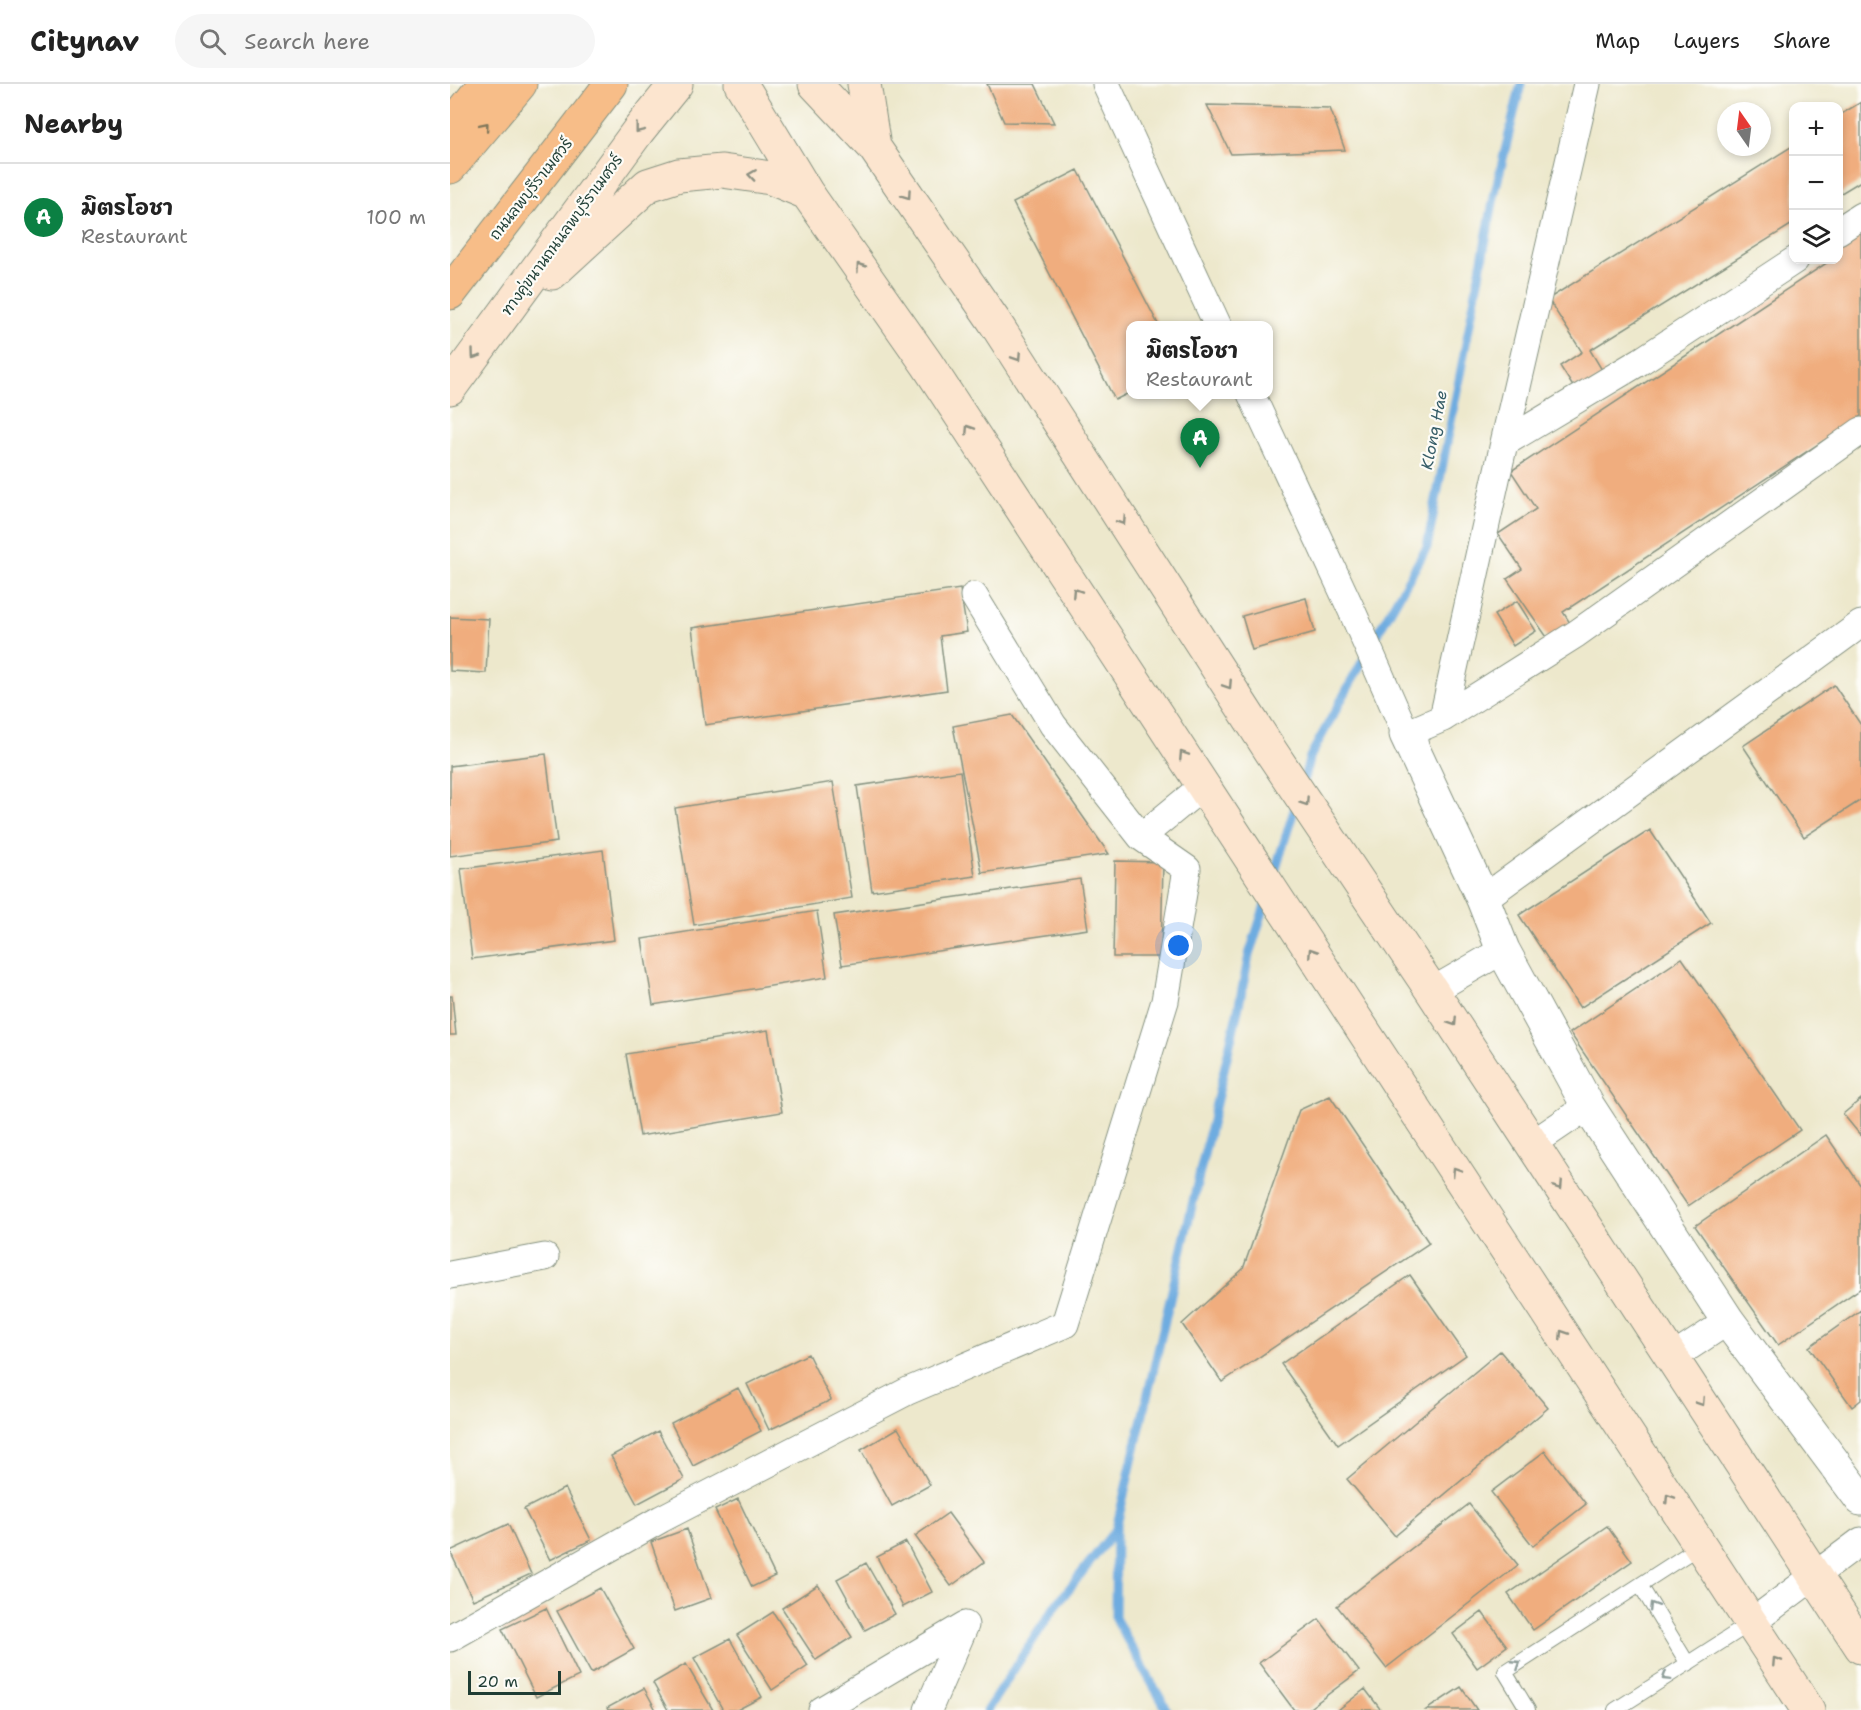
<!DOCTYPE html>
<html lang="en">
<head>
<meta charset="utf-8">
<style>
	:root { --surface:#fff; --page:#f6f6f6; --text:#222; --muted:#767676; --line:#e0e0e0; --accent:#0b8043 }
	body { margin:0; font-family:"Shantell Sans","Playpen Sans Thai",sans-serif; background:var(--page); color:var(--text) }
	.controls { position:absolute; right:18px; top:18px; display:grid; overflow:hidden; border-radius:12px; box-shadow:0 3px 9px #0003 }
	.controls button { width:54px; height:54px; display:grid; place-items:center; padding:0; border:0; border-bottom:2px solid var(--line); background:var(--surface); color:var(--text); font:30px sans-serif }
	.compass { position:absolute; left:1267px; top:18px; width:54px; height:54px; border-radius:50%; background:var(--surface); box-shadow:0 3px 9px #0003; rotate:346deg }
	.scale { position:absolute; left:18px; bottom:15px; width:93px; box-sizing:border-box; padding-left:6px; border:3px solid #1f3d34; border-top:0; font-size:16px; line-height:21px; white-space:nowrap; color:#1f3d34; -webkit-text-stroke:4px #fdfcf7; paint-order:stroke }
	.you { position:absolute; left:729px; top:862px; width:21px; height:21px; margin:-15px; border:4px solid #fff; border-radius:50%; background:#1a73e8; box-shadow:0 0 0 9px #1a73e833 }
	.badge { display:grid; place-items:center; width:39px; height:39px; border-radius:50%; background:var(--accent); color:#fff; font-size:20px; font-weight:700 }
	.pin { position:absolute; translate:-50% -50px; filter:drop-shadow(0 2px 3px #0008) }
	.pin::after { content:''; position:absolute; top:32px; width:21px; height:18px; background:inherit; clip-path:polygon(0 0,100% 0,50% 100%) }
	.popup { position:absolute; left:676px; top:237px; width:147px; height:78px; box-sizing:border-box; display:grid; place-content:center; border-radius:12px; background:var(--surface); filter:drop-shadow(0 2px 4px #0005); font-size:20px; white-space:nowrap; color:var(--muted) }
	.popup b { font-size:22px; color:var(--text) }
	.popup::after { content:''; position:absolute; left:50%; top:100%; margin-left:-12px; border:12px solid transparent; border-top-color:var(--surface) }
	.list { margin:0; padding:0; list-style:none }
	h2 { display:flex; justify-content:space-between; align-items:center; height:78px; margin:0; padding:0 24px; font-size:26px }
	h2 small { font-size:20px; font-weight:400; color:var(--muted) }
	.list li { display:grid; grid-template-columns:39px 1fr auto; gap:18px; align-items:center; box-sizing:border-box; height:108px; padding:0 24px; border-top:2px solid var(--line) }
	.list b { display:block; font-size:22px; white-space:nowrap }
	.list p { margin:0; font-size:20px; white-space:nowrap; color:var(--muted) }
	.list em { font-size:20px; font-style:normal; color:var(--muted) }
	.icon { flex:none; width:33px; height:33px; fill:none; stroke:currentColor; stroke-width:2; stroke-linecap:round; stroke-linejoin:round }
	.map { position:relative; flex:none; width:1411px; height:1626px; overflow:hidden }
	header { display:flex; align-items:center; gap:36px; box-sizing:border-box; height:84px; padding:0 30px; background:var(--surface); border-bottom:2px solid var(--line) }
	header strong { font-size:28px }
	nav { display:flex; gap:33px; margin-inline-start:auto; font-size:21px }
	.search { width:420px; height:54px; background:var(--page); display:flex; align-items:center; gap:15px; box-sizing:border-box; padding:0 21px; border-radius:33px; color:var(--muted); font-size:22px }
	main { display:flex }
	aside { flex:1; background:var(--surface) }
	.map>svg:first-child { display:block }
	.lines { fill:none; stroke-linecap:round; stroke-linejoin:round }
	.stream { stroke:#6eace0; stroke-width:9 }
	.building { fill:#f0ad7e }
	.service-casing { stroke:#869280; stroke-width:16 }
	.minor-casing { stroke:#869280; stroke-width:29 }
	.tertiary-casing { stroke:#869280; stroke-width:35 }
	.secondary-casing { stroke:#869280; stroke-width:35 }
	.primary-casing { stroke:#869280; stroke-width:35 }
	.service { stroke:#fff; stroke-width:14 }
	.minor { stroke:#fff; stroke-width:27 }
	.tertiary { stroke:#fff; stroke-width:33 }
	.secondary { stroke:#fce5cf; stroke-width:33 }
	.primary { stroke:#f7bd88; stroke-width:33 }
	.oneway { stroke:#80775a }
	.oneway2 { stroke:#8e9182 }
	.oneway3 { stroke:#8f9e9a }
	.labels { text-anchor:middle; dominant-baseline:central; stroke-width:4.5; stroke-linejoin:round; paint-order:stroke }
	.street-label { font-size:15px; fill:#1f3d34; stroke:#fdfcf7 }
	.water-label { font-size:16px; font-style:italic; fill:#375e68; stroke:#fdfcf7 }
</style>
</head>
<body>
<header>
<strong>Citynav</strong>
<div class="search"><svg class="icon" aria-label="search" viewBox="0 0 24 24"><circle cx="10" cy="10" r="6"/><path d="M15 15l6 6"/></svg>Search here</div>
<nav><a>Map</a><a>Layers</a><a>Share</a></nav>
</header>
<main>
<aside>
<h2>Nearby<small></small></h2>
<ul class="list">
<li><span class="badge">A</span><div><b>มิตรโอชา</b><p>Restaurant</p></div><em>100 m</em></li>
</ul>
</aside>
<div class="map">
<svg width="1411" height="1626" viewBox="0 0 1411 1626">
	<rect width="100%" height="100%" fill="#fdfcf7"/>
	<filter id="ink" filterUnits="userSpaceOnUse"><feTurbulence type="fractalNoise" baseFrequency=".0167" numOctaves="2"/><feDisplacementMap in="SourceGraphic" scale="12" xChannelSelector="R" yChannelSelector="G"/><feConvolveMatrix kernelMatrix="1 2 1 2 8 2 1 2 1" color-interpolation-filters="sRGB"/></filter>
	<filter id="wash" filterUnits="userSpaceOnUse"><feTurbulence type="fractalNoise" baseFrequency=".008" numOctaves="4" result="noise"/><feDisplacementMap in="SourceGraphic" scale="24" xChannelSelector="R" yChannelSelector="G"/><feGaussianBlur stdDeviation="1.35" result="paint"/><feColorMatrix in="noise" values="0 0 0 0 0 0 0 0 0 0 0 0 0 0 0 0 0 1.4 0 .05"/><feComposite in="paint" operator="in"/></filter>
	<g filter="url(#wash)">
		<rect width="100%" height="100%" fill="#ede8cc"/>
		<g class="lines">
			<path class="stream" d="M922 559 977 463 1045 108 1071 0
				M853 698 860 673 916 571
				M823 793 846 720
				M666 1445 665 1534 717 1626
				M537 1626 604 1524 666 1445 788 926 799 871 817 815"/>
		</g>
		<g id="blocks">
			<path class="building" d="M537 0H585L604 39 554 38Z
				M1411 18V97L1388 111V32Z
				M757 21 880 24 895 66 781 70Z
				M1344 61V139L1140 266 1155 291 1127 309 1110 282 1132 268 1098 215Z
				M628 86 709 242H681V308L665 316 563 119Z
				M1411 145V332L1113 528 1125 547 1103 562 1057 495 1072 485 1048 450 1086 425 1061 387 1381 176H1388V159Z
				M510 505 517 548 490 552 497 606 255 641 242 544Z
				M856 514 865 548 802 566 792 532Z
				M1067 517 1086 547 1063 562 1044 531Z
				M0 533 39 535 36 589 0 587Z
				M1384 601 1411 641V716L1354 753 1293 662Z
				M562 631 659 770 532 789 503 642Z
				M96 670 107 758 0 772V682Z
				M510 687 525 792 422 807 407 702Z
				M383 698 402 814 244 841 225 724Z
				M1200 746 1261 839 1130 924 1069 831Z
				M153 766 164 856 22 875 11 785Z
				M665 777 713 778 711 873H663Z
				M630 795 638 845 392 881 384 831Z
				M367 827 377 893 203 921 192 855Z
				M1232 874 1350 1046 1238 1122 1120 949Z
				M0 912H2L6 951H0Z
				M318 946 332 1028 190 1052 176 970Z
				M880 1012 979 1159 772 1298 732 1240 793 1185 849 1026Z
				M1411 1015V1052L1393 1030Z
				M1376 1051 1411 1102V1204L1328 1261 1245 1142Z
				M960 1191 1016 1271 888 1361 831 1280Z
				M1411 1226V1316L1402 1323 1359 1263Z
				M1050 1267 1098 1324 945 1452 897 1395Z
				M358 1270 381 1316 319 1346 297 1300Z
				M288 1304 311 1347 243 1382 221 1339Z
				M448 1344 480 1401 442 1422 411 1366Z
				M208 1347 234 1395 187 1420 161 1372Z
				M1095 1367 1136 1420 1083 1462 1041 1408Z
				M115 1404 141 1456 100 1476 74 1425Z
				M288 1415 325 1492 302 1503 265 1426Z
				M1019 1420 1068 1481 936 1584 887 1522Z
				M498 1429 534 1478 501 1502 465 1452Z
				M58 1440 81 1490 23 1516 0 1467Z
				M1157 1442 1182 1477 1083 1546 1058 1510Z
				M237 1445 261 1514 225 1527 201 1458Z
				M456 1458 482 1508 453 1523 427 1473Z
				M416 1479 445 1530 415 1546 387 1495Z
				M368 1501 402 1553 366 1576 332 1524Z
				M150 1504 184 1565 141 1589 107 1527Z
				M96 1524 129 1592 86 1613 52 1545Z
				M323 1528 358 1582 322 1606 287 1551Z
				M1032 1528 1057 1562 1027 1584 1003 1550Z
				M869 1535 909 1587 857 1626H844L809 1579Z
				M280 1555 312 1613 287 1626H273L244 1574Z
				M236 1580 263 1626H218L203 1599Z
				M1011 1603 1027 1626H976Z
				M194 1604 206 1626H158L157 1624Z
				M915 1605 931 1626H888Z"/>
		</g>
	</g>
	<g filter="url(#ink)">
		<use href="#blocks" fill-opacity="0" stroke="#869280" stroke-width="1.5"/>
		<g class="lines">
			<defs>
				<path id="service" d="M1190 1501 1238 1580
					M1078 1626 1055 1588 1250 1462
					M1165 1626 1301 1539"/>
				<path id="minor" d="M656 0 768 242
					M1388 147 1411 132
					M801 310 902 527 956 650 993 634 1054 359 1137 0
					M1054 359 1191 277 1345 176
					M993 634 1126 550 1411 347
					M691 753 753 702
					M1033 815 1411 540
					M982 907 1053 866
					M1082 1060 1138 1022
					M0 1191 95 1173
					M1222 1274 1278 1237
					M1301 1539 1411 1457
					M0 1554 211 1435 458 1307 615 1240 715 917 737 785 691 753 603 641 524 512
					M372 1626 515 1541
					M478 1626 515 1541"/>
				<path id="tertiary" d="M956 650 1033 815 1053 866 1138 1022 1278 1237 1411 1415"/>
				<path id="secondary" d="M291 0 357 109 477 280 1358 1626
					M365 0 424 63 544 237 822 669 982 907 1411 1563
					M414 0 424 63
					M102 189 198 101 229 91 272 87 321 94 357 109
					M0 304 188 47 226 0"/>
				<path id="primary" d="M0 44 35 0
					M0 83 70 0
					M0 209 161 0"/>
			</defs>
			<use href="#service" class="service-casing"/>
			<use href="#minor" class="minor-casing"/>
			<use href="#tertiary" class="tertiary-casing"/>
			<use href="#secondary" class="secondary-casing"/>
			<use href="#primary" class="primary-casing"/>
			<use href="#service" class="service"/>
			<use href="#minor" class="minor"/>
			<use href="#tertiary" class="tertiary"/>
			<use href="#secondary" class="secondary"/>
			<use href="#primary" class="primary"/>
		</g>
		<defs><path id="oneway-chevron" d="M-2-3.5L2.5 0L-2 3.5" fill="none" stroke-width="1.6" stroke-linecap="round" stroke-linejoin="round" transform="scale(1.5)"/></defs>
		<use class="oneway" href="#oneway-chevron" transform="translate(35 42) rotate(-50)"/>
		<g class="oneway2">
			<use href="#oneway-chevron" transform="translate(189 45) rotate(128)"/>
			<use href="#oneway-chevron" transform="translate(302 91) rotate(-172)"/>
			<use href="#oneway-chevron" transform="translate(457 111) rotate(55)"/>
			<use href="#oneway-chevron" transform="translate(410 183) rotate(-125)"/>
			<use href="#oneway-chevron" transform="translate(25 271) rotate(126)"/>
			<use href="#oneway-chevron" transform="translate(567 273) rotate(57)"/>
			<use href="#oneway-chevron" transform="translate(519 345) rotate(-123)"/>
			<use href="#oneway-chevron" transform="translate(672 437) rotate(57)"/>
			<use href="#oneway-chevron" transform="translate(626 508) rotate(-123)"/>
			<use href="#oneway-chevron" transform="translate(778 601) rotate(57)"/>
			<use href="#oneway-chevron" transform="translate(733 671) rotate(-123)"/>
			<use href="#oneway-chevron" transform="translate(855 718) rotate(56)"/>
			<use href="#oneway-chevron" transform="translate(862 868) rotate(-123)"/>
			<use href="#oneway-chevron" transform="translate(1003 938) rotate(57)"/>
			<use href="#oneway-chevron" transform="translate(1006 1087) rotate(-123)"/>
			<use href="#oneway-chevron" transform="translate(1109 1102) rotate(57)"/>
			<use href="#oneway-chevron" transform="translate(1113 1250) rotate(-123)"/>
			<use href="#oneway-chevron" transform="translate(1251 1318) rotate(57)"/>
			<use href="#oneway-chevron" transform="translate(1219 1414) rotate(-123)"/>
			<use href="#oneway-chevron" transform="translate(1326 1577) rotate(-123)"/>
		</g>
		<g class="oneway3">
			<use href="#oneway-chevron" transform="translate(1203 1522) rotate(-122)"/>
			<use href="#oneway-chevron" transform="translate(1067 1580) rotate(-33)"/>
			<use href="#oneway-chevron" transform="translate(1216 1593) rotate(148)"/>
		</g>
	</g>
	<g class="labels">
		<g class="street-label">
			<text transform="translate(81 105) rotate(-52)">ถนนลพบุรีราเมศวร์</text>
			<text transform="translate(112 151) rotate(-54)">ทางคู่ขนานถนนลพบุรีราเมศวร์</text>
		</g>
		<g class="water-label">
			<text transform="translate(984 346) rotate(-79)">Klong Hae</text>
		</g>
	</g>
</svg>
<div class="controls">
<button>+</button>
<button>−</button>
<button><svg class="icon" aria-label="layers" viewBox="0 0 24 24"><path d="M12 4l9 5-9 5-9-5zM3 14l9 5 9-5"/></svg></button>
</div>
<svg class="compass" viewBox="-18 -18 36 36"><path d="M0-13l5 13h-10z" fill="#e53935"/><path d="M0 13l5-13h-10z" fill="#767676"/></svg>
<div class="scale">20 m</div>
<div class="you"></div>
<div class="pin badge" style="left:750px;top:384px">A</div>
<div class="popup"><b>มิตรโอชา</b>Restaurant</div>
</div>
</main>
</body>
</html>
